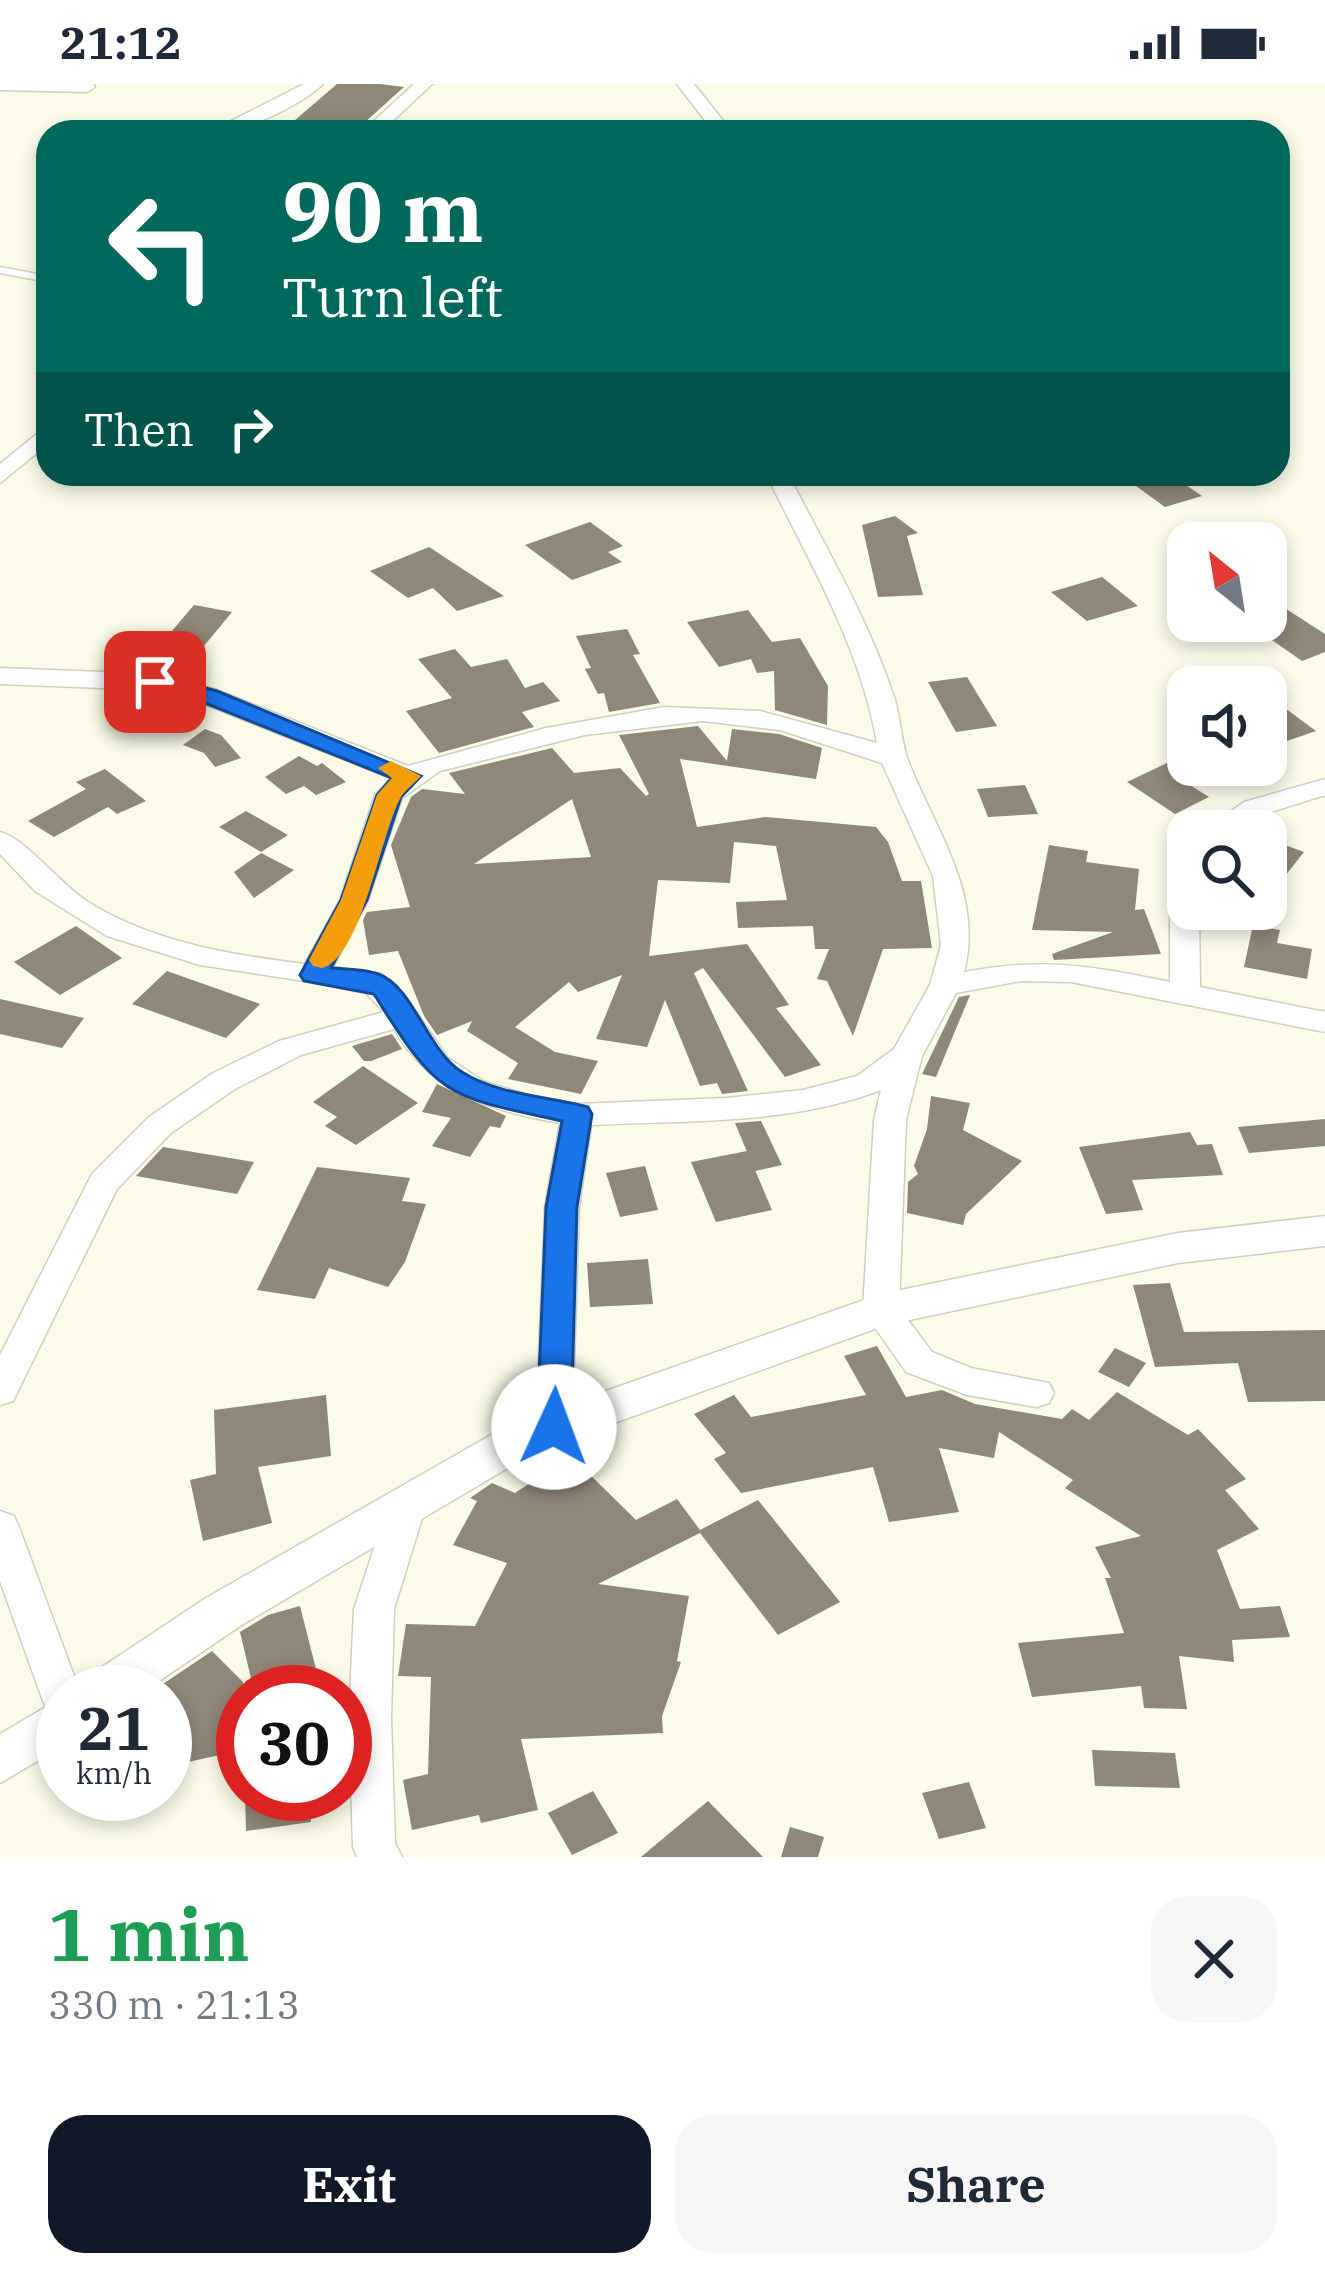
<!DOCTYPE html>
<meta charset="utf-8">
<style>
:root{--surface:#fff;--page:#f6f6f7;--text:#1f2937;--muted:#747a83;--accent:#111827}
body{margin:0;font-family:"IBM Plex Serif",serif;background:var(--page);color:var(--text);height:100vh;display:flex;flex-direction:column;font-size:45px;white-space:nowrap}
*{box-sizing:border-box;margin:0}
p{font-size:39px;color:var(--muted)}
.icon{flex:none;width:66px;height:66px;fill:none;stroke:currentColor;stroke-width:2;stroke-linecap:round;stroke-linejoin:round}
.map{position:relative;height:1773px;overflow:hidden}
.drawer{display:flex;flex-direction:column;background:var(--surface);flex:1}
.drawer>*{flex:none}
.guide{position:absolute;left:36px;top:36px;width:1254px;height:366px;border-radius:36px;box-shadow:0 6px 18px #0003;background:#00695c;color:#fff;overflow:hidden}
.needle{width:78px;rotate:330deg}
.fabs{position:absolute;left:1167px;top:438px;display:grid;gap:24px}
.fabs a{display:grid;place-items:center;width:120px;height:120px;border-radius:24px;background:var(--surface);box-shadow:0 6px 18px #0003;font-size:60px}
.speed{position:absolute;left:36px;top:1581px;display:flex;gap:24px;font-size:60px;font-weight:700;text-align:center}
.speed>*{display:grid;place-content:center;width:156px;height:156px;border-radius:50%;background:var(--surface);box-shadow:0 6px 18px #0003;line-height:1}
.speed small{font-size:30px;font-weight:400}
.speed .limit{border:18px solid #d22;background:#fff;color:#111}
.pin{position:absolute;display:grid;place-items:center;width:102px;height:102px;color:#fff;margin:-51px;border-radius:24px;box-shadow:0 6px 18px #0006}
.me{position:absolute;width:132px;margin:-66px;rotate:2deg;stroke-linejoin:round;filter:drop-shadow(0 0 9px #0008)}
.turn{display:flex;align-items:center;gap:42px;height:252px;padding:0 48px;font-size:54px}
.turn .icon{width:156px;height:156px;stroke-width:2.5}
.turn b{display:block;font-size:84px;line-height:102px}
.then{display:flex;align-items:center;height:114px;padding:0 48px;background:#0003;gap:24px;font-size:45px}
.round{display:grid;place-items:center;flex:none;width:126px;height:126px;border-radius:36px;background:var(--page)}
.headline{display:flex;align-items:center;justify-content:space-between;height:204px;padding:0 48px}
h1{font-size:72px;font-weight:700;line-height:90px;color:#1e9e55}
.action{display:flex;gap:24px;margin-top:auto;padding:24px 48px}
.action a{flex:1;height:138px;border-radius:36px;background:var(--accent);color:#fff;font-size:48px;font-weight:700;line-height:138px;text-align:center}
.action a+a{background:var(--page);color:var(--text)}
.status{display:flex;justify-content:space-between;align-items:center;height:84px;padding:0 60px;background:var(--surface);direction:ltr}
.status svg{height:33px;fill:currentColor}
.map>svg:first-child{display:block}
</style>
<div class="status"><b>21:12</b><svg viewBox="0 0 49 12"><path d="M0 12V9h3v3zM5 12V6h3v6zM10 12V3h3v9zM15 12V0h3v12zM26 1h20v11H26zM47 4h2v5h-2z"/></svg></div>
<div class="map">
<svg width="1325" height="1773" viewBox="0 0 1325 1773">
<rect width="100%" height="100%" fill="#fbfbe8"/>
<!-- building -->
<g fill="#8f8778" fill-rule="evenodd">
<path d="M337,0h43l24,3 -50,45 -67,-5z"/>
<path d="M1173,392l29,20 -37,11 -29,-21z"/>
<path d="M895,432l23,17 -11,3 16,59 -45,2 -16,-72z"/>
<path d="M590,438l33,24 -15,6 14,10 -50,18 -47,-35z"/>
<path d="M429,463l75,49 -47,15 -24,-23 -25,10 -38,-27z"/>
<path d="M1102,493l36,29 -51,15 -36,-29z"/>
<path d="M1266,512l59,38v18l-23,9 -36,-25z"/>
<path d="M194,521l38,7 -33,40 -39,-7z"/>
<path d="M748,526l24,32 28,-4 28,48 -1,39 -52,-15 -1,-39 -17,2 -6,-14 -32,8 -32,-45z"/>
<path d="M627,545l13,25 -7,1 27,48 -51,9 -5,-19 -6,1 -13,-25 6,-1 -15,-32z"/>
<path d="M455,565l16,18 36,-8 18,29 18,-6 17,19 -38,11 12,15 -95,26 -33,-42 46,-13 -34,-39z"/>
<path d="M967,593l14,23 16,26 -41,6 -28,-50z"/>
<path d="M1266,610l50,37 -50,17z"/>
<path d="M698,642l29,35 5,-32 47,5 43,14 -6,31 -136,-20 17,68 69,-10 110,10 12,15 14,39h19l11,67 -49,1 -30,87 -26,-55 -10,-2 12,-30h-14l-2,-23 -75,2 -2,-26 51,-2 -11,-54 -42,-4 -4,41 -72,-3 -9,76 98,-12 42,61 -13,3 45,57 -36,12 -82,-109 -9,5 54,118 -26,3 -5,-11 -17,3 -35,-86 -18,47 -51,-8 26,-64 -44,17 -9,-10 -54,45 40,25 43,9 -17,33 -73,-15 10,-16 -51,-32 5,-10 -35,14 -13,-19 -26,-65 -29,4 -6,-35 4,-8 43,-5 -19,-62 20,-48 11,-8 43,5 -16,-21 103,-25 22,25 46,-5 26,28 3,-2 -30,-59zM572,715l19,58 -117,7z"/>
<path d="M205,645l16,6 20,23 -26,9 -11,-14 -21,-8z"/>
<path d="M1188,669l-1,30 22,14 -34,17 -48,-32z"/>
<path d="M299,672l18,10 5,-3 24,19 -30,13 -12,-9 -18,8 -21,-17z"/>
<path d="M105,685l41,32 -29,13 -9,-7 -54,30 -26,-16 58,-32 -10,-7z"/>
<path d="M1025,701l13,29 -50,3 -11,-28z"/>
<path d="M246,727l42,24 -27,17 -42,-25z"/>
<path d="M1266,754l38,14 -38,48z"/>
<path d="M1049,761l39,6 -2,11 53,7 -4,41 9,-1 17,45 -107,6 -2,-6 61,-22 -81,-2z"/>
<path d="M261,769l33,17 -40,28 -20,-26z"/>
<path d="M1253,841l27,5 -3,13 35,6 -5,30 -63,-12z"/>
<path d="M76,842l46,32 -62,37 -46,-33z"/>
<path d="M167,887l93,33 -34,34 -94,-34z"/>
<path d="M970,911l-34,82 -14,-3 37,-77z"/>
<path d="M0,915l84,19 -22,30 -62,-14z"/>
<path d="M392,950l10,15 -31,12h-7l-12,-15z"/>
<path d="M363,982l55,37 -62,42 -31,-19 12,-9 -24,-15z"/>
<path d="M437,1000l69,32 -6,12 -10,-2 -20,31 -38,-11 19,-28 -29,-6z"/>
<path d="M931,1012l39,7 -7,27 59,31 -56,53 -3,11 -56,-12 1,-31 10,-8 -4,-8 13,-37z"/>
<path d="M1325,1035v27l-76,7 -11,-26z"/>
<path d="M761,1037l21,44 -27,6 -20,-48z"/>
<path d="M1190,1048l7,13 15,-1 11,31 -91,5 11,30 -37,4 -27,-67z"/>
<path d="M163,1063l91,15 -17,32 -101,-18z"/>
<path d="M747,1067l25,59 -56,12 -25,-60z"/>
<path d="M645,1082l13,44 -38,7 -14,-44z"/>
<path d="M317,1083l93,11 -8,23 24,3 -21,58 -17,25 -59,-19 -14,31 -58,-9z"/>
<path d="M648,1175l5,45 -63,3 -3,-44z"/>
<path d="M1170,1199l14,49 141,-2v71l-77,1 -10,-39 -83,4 -22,-82z"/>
<path d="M877,1262l29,51 36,-7 33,14 87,15 10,-10 17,11 28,-28 71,43 10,-6 48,50 -21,11 34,39 -42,21 23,59 40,-3 10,31 -58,3 2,22 -55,-6 8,53 -43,-1 -3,-22 -109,11 -14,-54 106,-10 -19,-55h6l-16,-31 46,-11 -76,-48 8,-8 -74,-48 -5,26 -55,-10 20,64 -70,10 -16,-55 -132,26 -27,-34 12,-6 -32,-39 40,-19 17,22 115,-22 -22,-39z"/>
<path d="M1115,1264l31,15 -17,24 -31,-15z"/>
<path d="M326,1311l5,61 -73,11 14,56 -69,18 -13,-61 26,-6 -2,-64z"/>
<path d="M571,1372l65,64 41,-21 23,31 58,-30 82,102 -62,33 -78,-102 -102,51 91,12 -12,65 4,1 -19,54 1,17 -142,6 17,71 -57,13 -2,-8 -67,15 -9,-50 25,-6 3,-97 -33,-1 8,-52 69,2 32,-63 -54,-18 24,-44 -7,-3 22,-15 23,10z"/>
<path d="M300,1522l16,63 -63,18 -13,-55 28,-17z"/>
<path d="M212,1567l31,31v68l-78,17v-75h-14z"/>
<path d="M1092,1666l83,3 5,35 -85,-2z"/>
<path d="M969,1698l17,46 -47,11 -17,-46z"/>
<path d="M593,1707l25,42 -46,22 -24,-42z"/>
<path d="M245,1710h64l2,28 -65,9z"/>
<path d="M708,1717l55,56h-122z"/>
<path d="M790,1743l34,10 -6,20h-37z"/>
</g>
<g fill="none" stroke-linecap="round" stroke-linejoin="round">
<!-- service casing -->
<g stroke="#d0d0be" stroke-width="3">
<path id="service" d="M0,183l48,9v6l-48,-9z"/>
</g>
<!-- minor casing -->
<g stroke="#d0d0be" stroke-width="3">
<g id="minor">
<path d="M0,0h93l2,3 -8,5 -87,-2z"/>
<path d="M304,0h19c-16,16 -76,51 -96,39z"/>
<path d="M414,0h18l-51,48h-19z"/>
<path d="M677,0h17l38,48h-18z"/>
<path d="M48,341v19l-48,39v-19z"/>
<path d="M766,390h22c38,74 81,146 107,226 6,20 6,43 14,63 27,68 75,132 55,209 81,-15 126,-6 206,10v-93l8,-16 10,-3v39h11l1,78 125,25v20l-254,-50 -50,-1 -65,12 -34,63 -16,64 -7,188 33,44 39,16 78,15 5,10 -5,10 -13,4 -69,-12 -61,-23 -37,-53 -6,-9 11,-190 7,-30c-92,35 -192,30 -290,35l-12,82 -7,220 -5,10 -13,4 -13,-4 -5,-10 9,-220 15,-84c-70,-12 -129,-30 -166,-94l-93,26 -66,34 -64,44 -54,56 -104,212 -13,4v-50l92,-181 57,-57 64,-44 66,-32 105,-29 -21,-22 -163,-25 -93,-29 -72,-45 -35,-37v-22c25,6 61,53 88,70 64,40 143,53 217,62l35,-64 35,-105 16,-17 -192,-76 -45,-12 -154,-6v-16l155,6 62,16 191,76 138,-38 118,-21 96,4 117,32c-17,-97 -68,-182 -111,-269zM703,637l77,9 102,33 51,113 8,69 -11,40 -36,64 -37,27 -54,14 -77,8 -149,6 -43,-7 -51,-16 -35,-23 -44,-63 -22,-21 -49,-7 35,-67 34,-102 38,-27 145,-36z"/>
<path d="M1325,695v16l-61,19 -29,17h-31l40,-29z"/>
<path d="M406,1410l13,4 6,11 -31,100 -3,109 4,125 7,14h-45l-4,-10 -4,-129 5,-109 33,-100 6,-11z"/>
<path d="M0,1427l14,5 5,11 61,165h-17v27l-14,-5 -6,-13 -43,-120z"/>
</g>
</g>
<!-- tertiary casing -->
<g stroke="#d0d0be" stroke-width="3">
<g id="tertiary">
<path d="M1325,1132v30l-147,17 -292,62 -316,114 -47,20 -283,167 -97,66h-63l7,-15 119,-79 285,-163 47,-20 343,-121 297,-61z"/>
<path d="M63,1613v49l-63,37v-49z"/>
</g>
</g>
<!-- service -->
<use href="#service" fill="#fff" fill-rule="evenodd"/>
<!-- minor -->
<use href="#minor" fill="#fff" fill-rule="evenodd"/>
<!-- tertiary -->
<use href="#tertiary" fill="#fff" fill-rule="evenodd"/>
</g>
<!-- route -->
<path fill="#1a73e8" stroke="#114b97" stroke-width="3" d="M155,591l62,16 204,85 -20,21 -34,103 -36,68c15,1 33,1 47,6 35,12 49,76 84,98 36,23 85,24 126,35l4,7 -15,93 -6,220 -5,9 -12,4 -12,-4 -5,-9 9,-220 16,-86c-117,-25 -124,-24 -188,-127l-70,-13 -4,-6 41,-75 36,-105 15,-17 -192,-77 -53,-14v-9z"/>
<!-- slow -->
<path fill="#f59e0b" d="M391,677l30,15c-6,7 -15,13 -20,21 -20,33 -39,161 -79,171l-9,-2 -4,-6 32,-60 36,-105 15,-17 -14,-10z"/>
</svg>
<div class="fabs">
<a><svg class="needle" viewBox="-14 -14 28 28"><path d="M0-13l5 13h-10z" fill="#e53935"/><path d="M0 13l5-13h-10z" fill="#747a83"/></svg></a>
<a><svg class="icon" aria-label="sound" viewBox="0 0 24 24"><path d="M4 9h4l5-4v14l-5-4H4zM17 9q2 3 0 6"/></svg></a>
<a><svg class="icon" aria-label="search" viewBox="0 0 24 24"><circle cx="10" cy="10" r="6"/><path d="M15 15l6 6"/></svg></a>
</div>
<div class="speed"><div>21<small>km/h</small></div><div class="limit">30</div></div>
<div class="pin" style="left:155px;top:598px;background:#d93025"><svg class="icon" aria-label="arrive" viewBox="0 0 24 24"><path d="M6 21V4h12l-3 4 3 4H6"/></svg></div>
<svg class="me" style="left:554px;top:1343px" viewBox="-20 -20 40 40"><circle r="19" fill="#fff"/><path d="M0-13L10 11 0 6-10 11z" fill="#1a73e8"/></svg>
<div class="guide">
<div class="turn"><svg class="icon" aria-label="left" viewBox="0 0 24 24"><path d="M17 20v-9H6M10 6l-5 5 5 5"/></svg><div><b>90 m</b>Turn left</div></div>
<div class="then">Then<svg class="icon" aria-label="right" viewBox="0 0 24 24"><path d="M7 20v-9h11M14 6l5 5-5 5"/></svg></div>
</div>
</div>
<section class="drawer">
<div class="headline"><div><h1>1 min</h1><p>330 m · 21:13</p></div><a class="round"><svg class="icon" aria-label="close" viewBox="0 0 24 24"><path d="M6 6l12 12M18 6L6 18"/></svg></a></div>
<div class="action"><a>Exit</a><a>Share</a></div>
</section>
